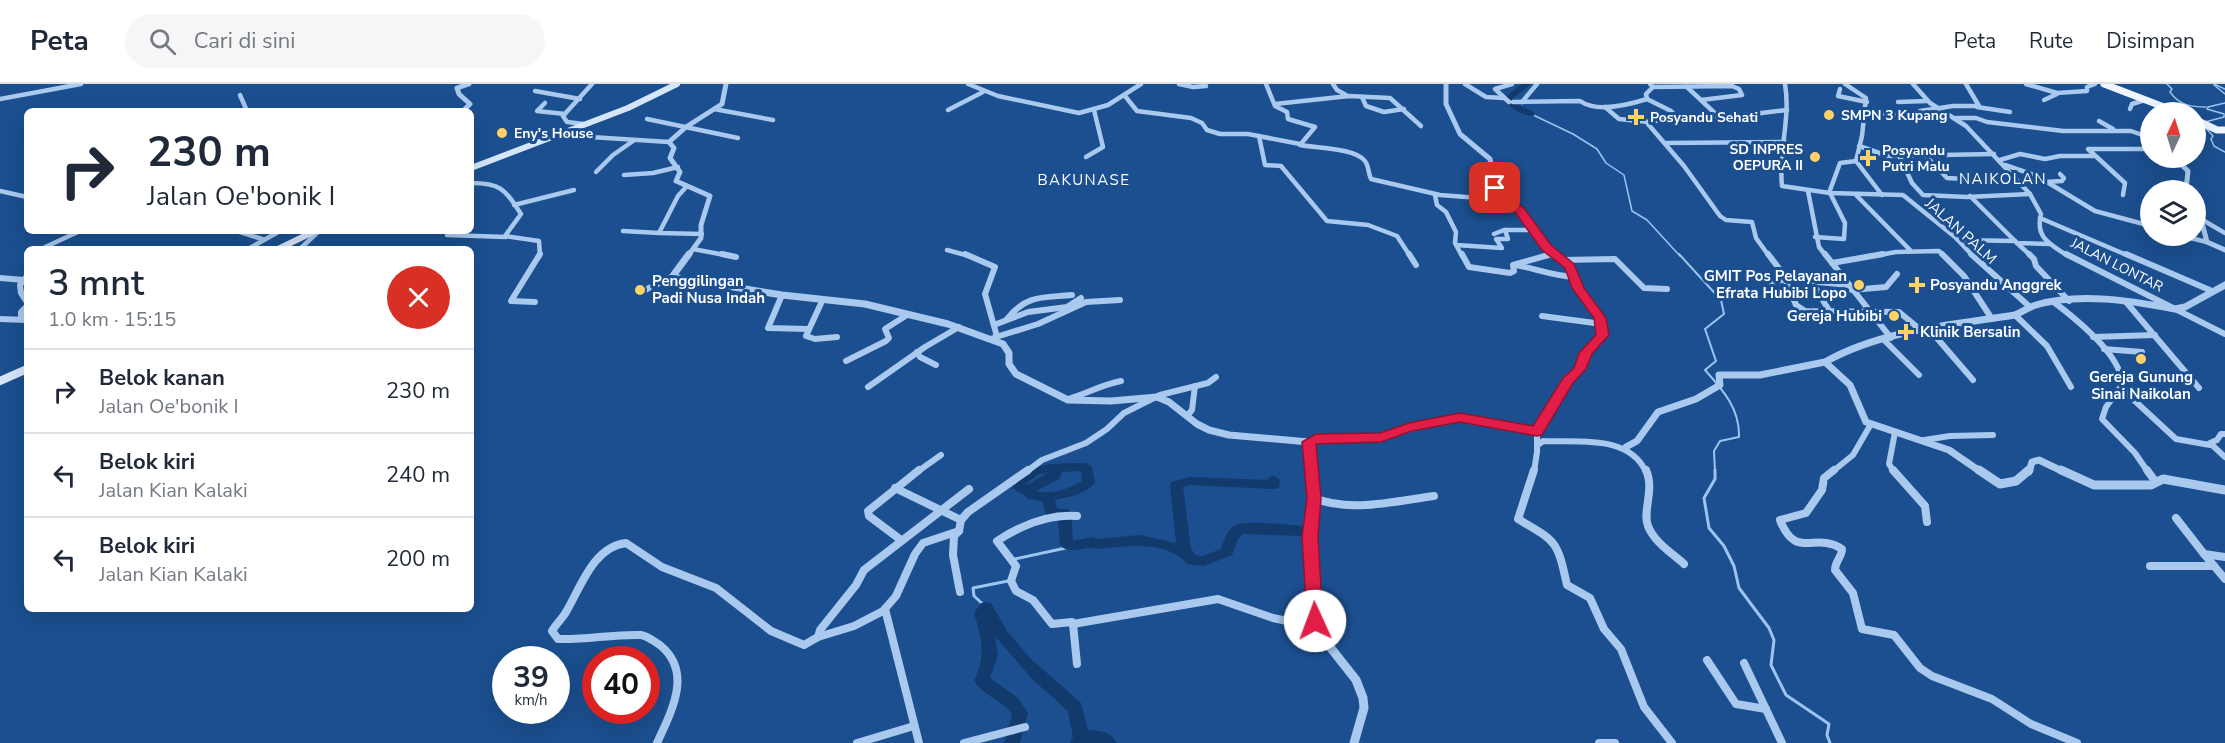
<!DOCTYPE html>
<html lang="id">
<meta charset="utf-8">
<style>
:root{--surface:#fff;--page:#f6f6f7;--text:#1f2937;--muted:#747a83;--line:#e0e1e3}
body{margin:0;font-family:"Nunito Sans",sans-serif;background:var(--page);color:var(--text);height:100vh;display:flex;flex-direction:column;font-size:22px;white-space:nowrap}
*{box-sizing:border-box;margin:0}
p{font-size:20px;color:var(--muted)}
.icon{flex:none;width:33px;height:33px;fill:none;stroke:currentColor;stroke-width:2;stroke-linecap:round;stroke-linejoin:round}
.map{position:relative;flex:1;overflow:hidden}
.details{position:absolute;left:24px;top:162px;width:450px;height:366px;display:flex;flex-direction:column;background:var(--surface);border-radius:9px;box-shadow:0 6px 24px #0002}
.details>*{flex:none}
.top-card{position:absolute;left:24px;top:24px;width:450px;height:126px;border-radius:9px;box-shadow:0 6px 24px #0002;background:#fff;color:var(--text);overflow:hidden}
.needle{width:39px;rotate:4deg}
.controls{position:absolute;left:2140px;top:18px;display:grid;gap:12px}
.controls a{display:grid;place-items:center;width:66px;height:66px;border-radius:50%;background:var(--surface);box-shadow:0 6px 24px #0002;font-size:30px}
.speed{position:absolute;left:492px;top:562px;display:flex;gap:12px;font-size:30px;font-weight:700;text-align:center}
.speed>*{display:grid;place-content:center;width:78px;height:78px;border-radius:50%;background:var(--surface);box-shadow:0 6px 24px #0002;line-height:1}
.speed small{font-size:15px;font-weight:400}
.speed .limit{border:9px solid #d22;background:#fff;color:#111}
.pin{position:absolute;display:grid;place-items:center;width:51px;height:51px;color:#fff;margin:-26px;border-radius:12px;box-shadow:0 3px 9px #0006}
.me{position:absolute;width:66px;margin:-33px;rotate:358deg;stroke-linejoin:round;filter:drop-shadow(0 0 4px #0008)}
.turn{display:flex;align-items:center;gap:21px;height:126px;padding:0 24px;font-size:27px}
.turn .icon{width:78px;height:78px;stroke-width:2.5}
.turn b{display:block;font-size:42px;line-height:51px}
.round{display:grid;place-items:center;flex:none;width:63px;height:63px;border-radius:32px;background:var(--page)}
.head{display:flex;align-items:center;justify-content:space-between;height:102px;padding:0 24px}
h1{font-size:36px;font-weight:600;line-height:45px}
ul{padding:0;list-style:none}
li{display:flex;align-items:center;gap:18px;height:84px;padding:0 24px;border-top:2px solid var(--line)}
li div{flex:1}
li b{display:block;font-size:22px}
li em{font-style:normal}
header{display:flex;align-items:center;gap:36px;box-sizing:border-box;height:84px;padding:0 30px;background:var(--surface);border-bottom:2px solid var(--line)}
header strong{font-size:28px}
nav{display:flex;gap:33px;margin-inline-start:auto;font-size:21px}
.search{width:420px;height:54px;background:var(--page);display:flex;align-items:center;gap:15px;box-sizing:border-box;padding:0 21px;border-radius:33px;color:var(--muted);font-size:22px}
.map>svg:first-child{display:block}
</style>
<header>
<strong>Peta</strong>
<div class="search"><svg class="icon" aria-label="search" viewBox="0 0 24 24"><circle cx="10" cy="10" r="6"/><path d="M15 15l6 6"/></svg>Cari di sini</div>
<nav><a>Peta</a><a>Rute</a><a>Disimpan</a></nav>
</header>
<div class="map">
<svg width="2225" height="659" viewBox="0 0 2225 659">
<rect width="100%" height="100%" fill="#1b4f8f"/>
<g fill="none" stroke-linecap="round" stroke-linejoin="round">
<!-- stream-far2 -->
<g stroke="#9cc4f0" stroke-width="1.5">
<path d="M2167,0l5,5 -2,3c9,13 21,15 36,15"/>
<path d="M2214,0l11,5"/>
<path d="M2214,1l11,9"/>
<path d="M2208,23l17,-4"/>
<path d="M1531,30l42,20 24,15 9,14 18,12 8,36 15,9 33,36"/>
<path d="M2205,38l19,-5v-3l-17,-5 1,-2"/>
<path d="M2205,43l8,9 -2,3 3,7 11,6"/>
</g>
<!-- stream-far1 -->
<path stroke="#9cc4f0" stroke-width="2" d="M1679,170l42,46 3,14 -19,15 11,32 -11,9c18,20 35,39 34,67l-19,4 -6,10 1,21"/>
<!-- stream -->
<g stroke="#9cc4f0" stroke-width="3">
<path d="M1715,386v9l-11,19 5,30 15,18 10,20 5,22 30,40 5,12 -3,25 15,30 43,29 -2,11 3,8"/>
<path d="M1015,475l60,-13"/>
<path d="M986,523l-12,-11 -1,-8 35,-7"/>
</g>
<!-- river -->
<g fill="#123a6d" fill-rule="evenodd">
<path d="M1522,0h9l-19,15 4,5 18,8v4c-12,0 -24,-8 -31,-17z"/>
<path d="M1086,379l6,4 3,15c-8,12 -26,15 -40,18l2,9h12l2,3 2,29 19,-4 6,2 42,-4 36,8 -6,-58 1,-3 19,-5 78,3 1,-3 5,-1 6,4 -1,8 -5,1 -84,-4 -7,2 8,62 5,6 7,1 18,-7c3,-8 6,-20 15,-24 12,-5 52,0 67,1l5,2 2,3 -2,3 -5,2 -60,-2 -5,5 -6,16 -28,11 -17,-2c-19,-24 -62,-18 -89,-15 -13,-4 -29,7 -38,-4l-2,-27h-11l-5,-17 -14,-2c-4,-6 -13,-7 -16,-13 17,-26 46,-22 74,-23zM1081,387l1,10c-12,8 -32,14 -46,10l23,-12 3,-7zM1049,388l-22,13 -1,-1 13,-10z"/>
<path d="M986,518l5,1 16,28 23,27 51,45 7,27c10,0 24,2 29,13h-47l3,-6 -5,-26 -36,-32 -37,-43 3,19 -8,23 28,20 10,15 -8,30h-16l8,-29c-10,-14 -30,-19 -38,-34 13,-24 7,-43 0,-67l7,-10z"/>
</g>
<!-- minor-far2 -->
<g stroke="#a9c9ee" stroke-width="4.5">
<path d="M968,0l30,12 81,17 29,-8 33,-21"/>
<path d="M1179,0l14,3 13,-1"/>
<path d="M1266,0l9,22 12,6 1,7 27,8 -15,18c16,3 55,3 65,16 4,5 3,12 6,18l69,16 65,5"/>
<path d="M1333,0l4,6 9,5"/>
<path d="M1465,0l21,13 18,1"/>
<path d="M1785,0c6,35 -7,68 -3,102l48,7 73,2 52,42 18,19"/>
<path d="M1913,0l17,19 36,23 64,68 11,20c-6,24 9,30 27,42"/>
<path d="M2026,0l31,9 30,-2v-4l8,-3"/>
<path d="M1653,3l79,-1 7,3 3,6 -41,5"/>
<path d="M1687,3l33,31"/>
<path d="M1840,5l-2,7 29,6"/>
<path d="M535,7l45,8"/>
<path d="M240,11l7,16"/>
<path d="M1125,12l12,15 54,7 11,5 5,7 13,4h28l52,10"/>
<path d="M1362,13l4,9 18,6 20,-3"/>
<path d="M0,15l81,-15"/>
<path d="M1647,15l24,12 10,10"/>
<path d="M2044,16l13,-6"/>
<path d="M1509,18l-14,-13 17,-5"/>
<path d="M1513,18l67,-1c17,12 48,4 67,-2l-1,-5 7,-7 -3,-3"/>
<path d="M1522,18l15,-18"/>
<path d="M1898,18l29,-1"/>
<path d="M545,19l-8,8 28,3"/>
<path d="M1275,20l74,-8 41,2 31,28"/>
<path d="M1605,23l14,12 30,3"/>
<path d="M1977,23l33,5"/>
<path d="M714,25l59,11"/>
<path d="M2130,25l2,-5 13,-4"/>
<path d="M948,26l35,-18"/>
<path d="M1920,27l33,-5h26l-13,-22"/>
<path d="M1865,28l31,3"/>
<path d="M1956,34h20l11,4 76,9h68l20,7"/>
<path d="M647,35l91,19"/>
<path d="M2099,37l14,8"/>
<path d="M584,40l-17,-2 -4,-6 29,-32"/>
<path d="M559,51l110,7"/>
<path d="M1259,52l6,29 16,1 46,55 41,4 29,11 13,20"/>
<path d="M1666,59l119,-1"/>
<path d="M1859,62l29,10 106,-2"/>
<path d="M1924,70l23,24 36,2"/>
<path d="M1899,71l13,28 11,12 44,2 63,-3"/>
<path d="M1086,73l17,-10 -9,-37"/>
<path d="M2000,76l20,-6 25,5 15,-3h34"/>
<path d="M1856,77l26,34"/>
<path d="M2005,81l32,11 58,35 56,15"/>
<path d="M596,88l17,-17 20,-14"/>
<path d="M624,91l29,-2 25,-6"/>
<path d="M2045,98l17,-1 2,-3 -4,-4"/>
<path d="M471,99c31,0 34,7 50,31l-16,22 34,5 1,15"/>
<path d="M687,102l-9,10 -19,37 43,1"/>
<path d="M0,107l27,6"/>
<path d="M1808,107l11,56 7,9"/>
<path d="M1829,109l11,-30 16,-2 6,-25 4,-38 -21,-14"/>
<path d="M1435,111l2,10 9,7 10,20 -1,11 7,13"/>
<path d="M1856,111l55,56"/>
<path d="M2123,111l2,-12 -37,-34h63"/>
<path d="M1970,112l47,47 33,1"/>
<path d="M514,121l60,-15"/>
<path d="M2040,134l89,38"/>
<path d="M2201,135l24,14"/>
<path d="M237,147l25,8"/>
<path d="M623,147l36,2"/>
<path d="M1494,150l10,-4h31"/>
<path d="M447,151l59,2"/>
<path d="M2182,152l25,6"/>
<path d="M1815,153l29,2 1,-16 -15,-30"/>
<path d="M1958,156l57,1"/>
<path d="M2017,159l14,13"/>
<path d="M1456,161l46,3 -6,-9h12l-3,-9"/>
<path d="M41,165l39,-18"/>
<path d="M248,165l32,-18"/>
<path d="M300,165l19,-18"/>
<path d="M693,165l37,7"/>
<path d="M947,166l22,6"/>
<path d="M1546,172l7,-2"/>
<path d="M1769,172l-13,-18 -4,-16 -26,-2 -6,-4 -36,-50 -36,-42 4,-3 84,-5 51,-6"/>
<path d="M1874,172l22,-4 43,-1 5,5"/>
</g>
<!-- minor-far1 -->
<g stroke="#a9c9ee" stroke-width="6">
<path d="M722,170l14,3"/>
<path d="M965,170l30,13 -10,27 11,39v4l-5,2"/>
<path d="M1409,170l7,11"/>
<path d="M1462,170l7,13 41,6 4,-2 -1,-6 39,-11"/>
<path d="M1768,170l19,25"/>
<path d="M1825,170l66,84"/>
<path d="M1942,170l22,22 28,43"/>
<path d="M1971,170l59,53"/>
<path d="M2029,170l5,5 2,7 33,35"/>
<path d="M2066,170l159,80"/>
<path d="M2126,170l86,37"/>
<path d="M1562,176l53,-1 29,29 23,1"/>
<path d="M1832,179l51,-9"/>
<path d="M1516,181c20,4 38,11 58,12"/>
<path d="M27,192l-7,9 1,8 6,9"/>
<path d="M0,194l24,2"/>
<path d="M1785,195l11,26 9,6 94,1 23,19"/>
<path d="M1771,198l16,-3 62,6"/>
<path d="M1812,198l18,30"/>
<path d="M645,206l27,-13"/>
<path d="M1852,206l34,-3 11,-13"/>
<path d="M782,211l-14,33 40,1"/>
<path d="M823,215l-17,37 9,3 22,-2"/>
<path d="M535,218l-24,-1 29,-47"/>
<path d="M2126,218l73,86"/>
<path d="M2055,219c21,16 68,53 67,82l-16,22 -4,12 33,34 13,19"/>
<path d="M2015,231l32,31 24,41"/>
<path d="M1542,232l60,8"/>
<path d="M21,234v-6l6,-6"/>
<path d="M0,235l27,1"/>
<path d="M1007,235c20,-25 36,-21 65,-24"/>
<path d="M994,241l34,-13 39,-5 14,-9"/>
<path d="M1930,246l43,50"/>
<path d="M996,253l42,-13 48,-22 34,-2"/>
<path d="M2093,253l62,-2"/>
<path d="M1884,256l35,35"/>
<path d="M2104,265l38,3"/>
<path d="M917,268l3,5 16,8"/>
<path d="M846,277l40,-20 3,-3 -4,-9 22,-14"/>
<path d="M868,303l57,-40 34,-20"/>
<path d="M2122,305l54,50 34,6"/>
<path d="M1068,315c20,-6 33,-14 53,-18"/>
<path d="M1187,332l5,-6 3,-24"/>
<path d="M2225,350h-4l-4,6 -7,3 15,14"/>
<path d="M1924,356l26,-4 43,-1"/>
<path d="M1539,360l4,-3c35,2 86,-7 103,31"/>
<path d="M917,388l24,-17"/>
<path d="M1026,388l16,-12 44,-17 21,-14 17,-16 36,-18 48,-12 8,-6"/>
<path d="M1534,388l3,-20v-20"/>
<path d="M1832,388l21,-17 18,-31"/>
<path d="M1894,388l-5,-8 6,-32"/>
</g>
<!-- minor -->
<g stroke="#a9c9ee" stroke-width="8">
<path d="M1534,386l-16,49c39,23 39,21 49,66l23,13 14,31 17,20 23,58 28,36"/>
<path d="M1646,386c9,20 -4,41 2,56 6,16 24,27 36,38"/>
<path d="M1834,386l-10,8 -2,12 -16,23 -26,7c16,41 35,11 62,29 0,8 -7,12 -7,21l18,23 9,36 32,6 26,33 12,8 60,23 39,25 46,19"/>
<path d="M1893,386l32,36 2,16"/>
<path d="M2147,386l8,11"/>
<path d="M895,404l66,32"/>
<path d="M1314,414c36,15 82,3 120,-2"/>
<path d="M1077,432c-28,-2 -57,10 -80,25l19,25 -5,15 5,10 17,9 19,24 20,-2 1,2 145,-25 55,19 28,6 14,-3"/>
<path d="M2176,434l28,36"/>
<path d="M959,447l-5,5 -1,19 7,37"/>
<path d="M901,456l-32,-24 -1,-5 51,-41"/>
<path d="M2225,473l-21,-3 21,25"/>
<path d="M2150,482h64"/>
<path d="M885,525l34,134"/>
<path d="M1073,540l4,40"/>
<path d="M818,553l2,-7 36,-45 8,-15 105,-81"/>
<path d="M1707,576l29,44 30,5"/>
<path d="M1744,579l38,80"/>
<path d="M657,659c14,-31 36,-70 4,-97 -6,-4 -13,-10 -20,-11 -28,-1 -55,5 -83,4l-6,-8c4,-7 10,-12 14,-19 15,-25 27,-65 60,-69l36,24 54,21 55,43 33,14 14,-8 36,-11 29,-15 13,-15 19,-42 8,-11 36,-12 2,-11 7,-8 60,-42"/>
<path d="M857,659l57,-17"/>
<path d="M964,659l61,-16"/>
<path d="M1599,659h16"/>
</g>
<!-- tertiary-far2 -->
<g stroke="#a9c9ee" stroke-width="5">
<path d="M1446,0v20l14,30 30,25 7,32 8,9 14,9 28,38 11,9"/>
<path d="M463,27l7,-7 -11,-10 -2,-6 12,-4"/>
<path d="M2174,74l14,13 -2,19"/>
<path d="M2196,128l5,7 6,23 18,8"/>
<path d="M688,172l13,-18v-13l9,-29 -34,-15 4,-9 -10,-14 4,-10 -5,-6 17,-15 36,-23 4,-20"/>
</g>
<!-- tertiary-far1 -->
<g stroke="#a9c9ee" stroke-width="7">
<path d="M689,170l-17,23 110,18 83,9 83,20 55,20 6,9v11l7,10 52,26 43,1 46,-4 12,5 28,22 12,6 20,5 80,7"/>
<path d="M1626,363l11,-6 21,-29 38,-13 24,-14 -1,-10h41l65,-13"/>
<path d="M1312,388l-3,-30 12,-4h60l43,-14 36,-6 77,14 31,-51 12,-12 6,-16 16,-18 -2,-17 -22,-30 -8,-22 -14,-12"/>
<path d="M1981,388l-32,-22 -83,-28 -16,-37 -25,-23c57,-32 126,-37 190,-47 7,-3 14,-8 21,-10 43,-13 96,-4 139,4l10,-2 40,-22"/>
<path d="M2029,388l3,-10 7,-2 25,12"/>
</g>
<!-- tertiary -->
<g stroke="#a9c9ee" stroke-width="9">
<path d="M1312,386l2,28 -4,39 5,84 8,17 33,42 7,18 1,10 -10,35"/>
<path d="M1979,386l21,14 16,-3 13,-11"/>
<path d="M2061,386l33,15h57l12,-6 62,11"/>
</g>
<!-- secondary-far1 -->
<g stroke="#d6e6fa" stroke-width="6">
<path d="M471,84l157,-60 49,-24"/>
<path d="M278,165l37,-18"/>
</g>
<!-- secondary -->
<path stroke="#d6e6fa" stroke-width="8" d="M0,297l27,-12"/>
<!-- primary -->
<g stroke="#f0f6ff" stroke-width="7">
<path d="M2104,0l73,28"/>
<path d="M2196,36l21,10h8"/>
</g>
</g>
<!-- route -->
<path fill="#e11d48" stroke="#92132f" stroke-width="1.5" d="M1495,100l3,1 10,13 15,9 28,38 23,19 10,24 22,30 3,17 -17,19 -6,15 -13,14 -31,52 -5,1 -77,-14 -48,9 -31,11 -65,2 5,54 -3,39 5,84 -2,4 -6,2 -6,-2 -2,-4 -5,-84 5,-39 -5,-56 14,-8 64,-1 29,-10 51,-10 73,13 30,-48 11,-10 5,-15 17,-18 -2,-17 -22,-30 -7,-20 -23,-18 -27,-38 -14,-9 -12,-15z"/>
<!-- markers -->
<g fill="#ffd166" stroke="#1b4f8f" stroke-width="2">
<circle cx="1829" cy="31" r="6"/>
<path d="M1633 24h6v6h6v6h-6v6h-6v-6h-6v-6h6z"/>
<circle cx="502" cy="49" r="6"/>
<circle cx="1815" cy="73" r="6"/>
<path d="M1865 65h6v6h6v6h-6v6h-6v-6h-6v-6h6z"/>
<circle cx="1859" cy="201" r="6"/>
<path d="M1914 192h6v6h6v6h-6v6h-6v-6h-6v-6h6z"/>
<circle cx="640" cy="206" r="6"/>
<circle cx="1894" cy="232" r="6"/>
<path d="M1903 239h6v6h6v6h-6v6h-6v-6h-6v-6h6z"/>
<circle cx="2141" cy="275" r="6"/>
</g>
<g text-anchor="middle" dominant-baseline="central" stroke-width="6" stroke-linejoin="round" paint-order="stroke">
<!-- far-poi labels -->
<g font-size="14" font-weight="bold" fill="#fff" stroke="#1b4f8f" text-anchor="start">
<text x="1841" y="31">SMPN 3 Kupang</text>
<text x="1650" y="33">Posyandu Sehati</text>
<text x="514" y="49">Eny's House</text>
<text x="1803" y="65" text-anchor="end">SD INPRES<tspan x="1803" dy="16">OEPURA II</tspan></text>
<text x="1882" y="66">Posyandu<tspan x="1882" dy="16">Putri Malu</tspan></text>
</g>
<!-- far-street labels -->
<g font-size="14" fill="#fff" stroke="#1b4f8f">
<text transform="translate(2117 181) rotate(27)">JALAN LONTAR</text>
</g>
<!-- far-quarter labels -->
<g font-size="15" letter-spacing="1.5" fill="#fff" stroke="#1b4f8f">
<text x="2003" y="95">NAIKOLAN</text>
<text x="1084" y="96">BAKUNASE</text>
</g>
<!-- street labels -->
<g font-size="15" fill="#fff" stroke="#1b4f8f">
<text transform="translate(1961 147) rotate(42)">JALAN PALM</text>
</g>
<!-- poi labels -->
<g font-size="15" font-weight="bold" fill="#fff" stroke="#1b4f8f" text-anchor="start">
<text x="1847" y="192" text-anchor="end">GMIT Pos Pelayanan<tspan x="1847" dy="17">Efrata Hubibi Lopo</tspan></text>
<text x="652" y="197">Penggilingan<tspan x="652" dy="17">Padi Nusa Indah</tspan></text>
<text x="1930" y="201">Posyandu Anggrek</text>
<text x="1882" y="232" text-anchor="end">Gereja Hubibi</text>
<text x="1920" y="248">Klinik Bersalin</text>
<text x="2141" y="293" text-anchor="middle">Gereja Gunung<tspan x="2141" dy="17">Sinai Naikolan</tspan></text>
</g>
</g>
</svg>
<div class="controls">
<a><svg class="needle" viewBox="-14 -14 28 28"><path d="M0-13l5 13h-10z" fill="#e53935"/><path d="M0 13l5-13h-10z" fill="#747a83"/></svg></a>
<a><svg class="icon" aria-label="layers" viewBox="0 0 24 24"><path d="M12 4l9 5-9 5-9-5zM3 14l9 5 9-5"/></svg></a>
</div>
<div class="speed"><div>39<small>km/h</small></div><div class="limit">40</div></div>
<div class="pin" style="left:1495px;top:104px;background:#d93025"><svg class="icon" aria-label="arrive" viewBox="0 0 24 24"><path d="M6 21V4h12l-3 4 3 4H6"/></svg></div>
<svg class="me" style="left:1315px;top:537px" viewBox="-20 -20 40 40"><circle r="19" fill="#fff"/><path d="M0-13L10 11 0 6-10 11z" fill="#e11d48"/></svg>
<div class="top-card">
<div class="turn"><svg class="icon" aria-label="right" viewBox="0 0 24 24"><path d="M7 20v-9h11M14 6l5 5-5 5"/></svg><div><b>230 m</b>Jalan Oe'bonik I</div></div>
</div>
<section class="details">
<div class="head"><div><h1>3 mnt</h1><p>1.0 km · 15:15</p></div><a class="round" style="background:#d93025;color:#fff"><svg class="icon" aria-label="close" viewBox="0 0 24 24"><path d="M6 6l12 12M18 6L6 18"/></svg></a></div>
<ul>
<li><svg class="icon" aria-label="right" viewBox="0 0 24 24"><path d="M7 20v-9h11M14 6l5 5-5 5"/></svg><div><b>Belok kanan</b><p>Jalan Oe'bonik I</p></div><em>230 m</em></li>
<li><svg class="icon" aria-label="left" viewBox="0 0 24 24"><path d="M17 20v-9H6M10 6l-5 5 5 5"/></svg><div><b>Belok kiri</b><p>Jalan Kian Kalaki</p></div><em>240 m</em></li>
<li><svg class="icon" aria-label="left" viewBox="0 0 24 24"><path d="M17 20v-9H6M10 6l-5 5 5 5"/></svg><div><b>Belok kiri</b><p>Jalan Kian Kalaki</p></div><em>200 m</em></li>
</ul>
</section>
</div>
